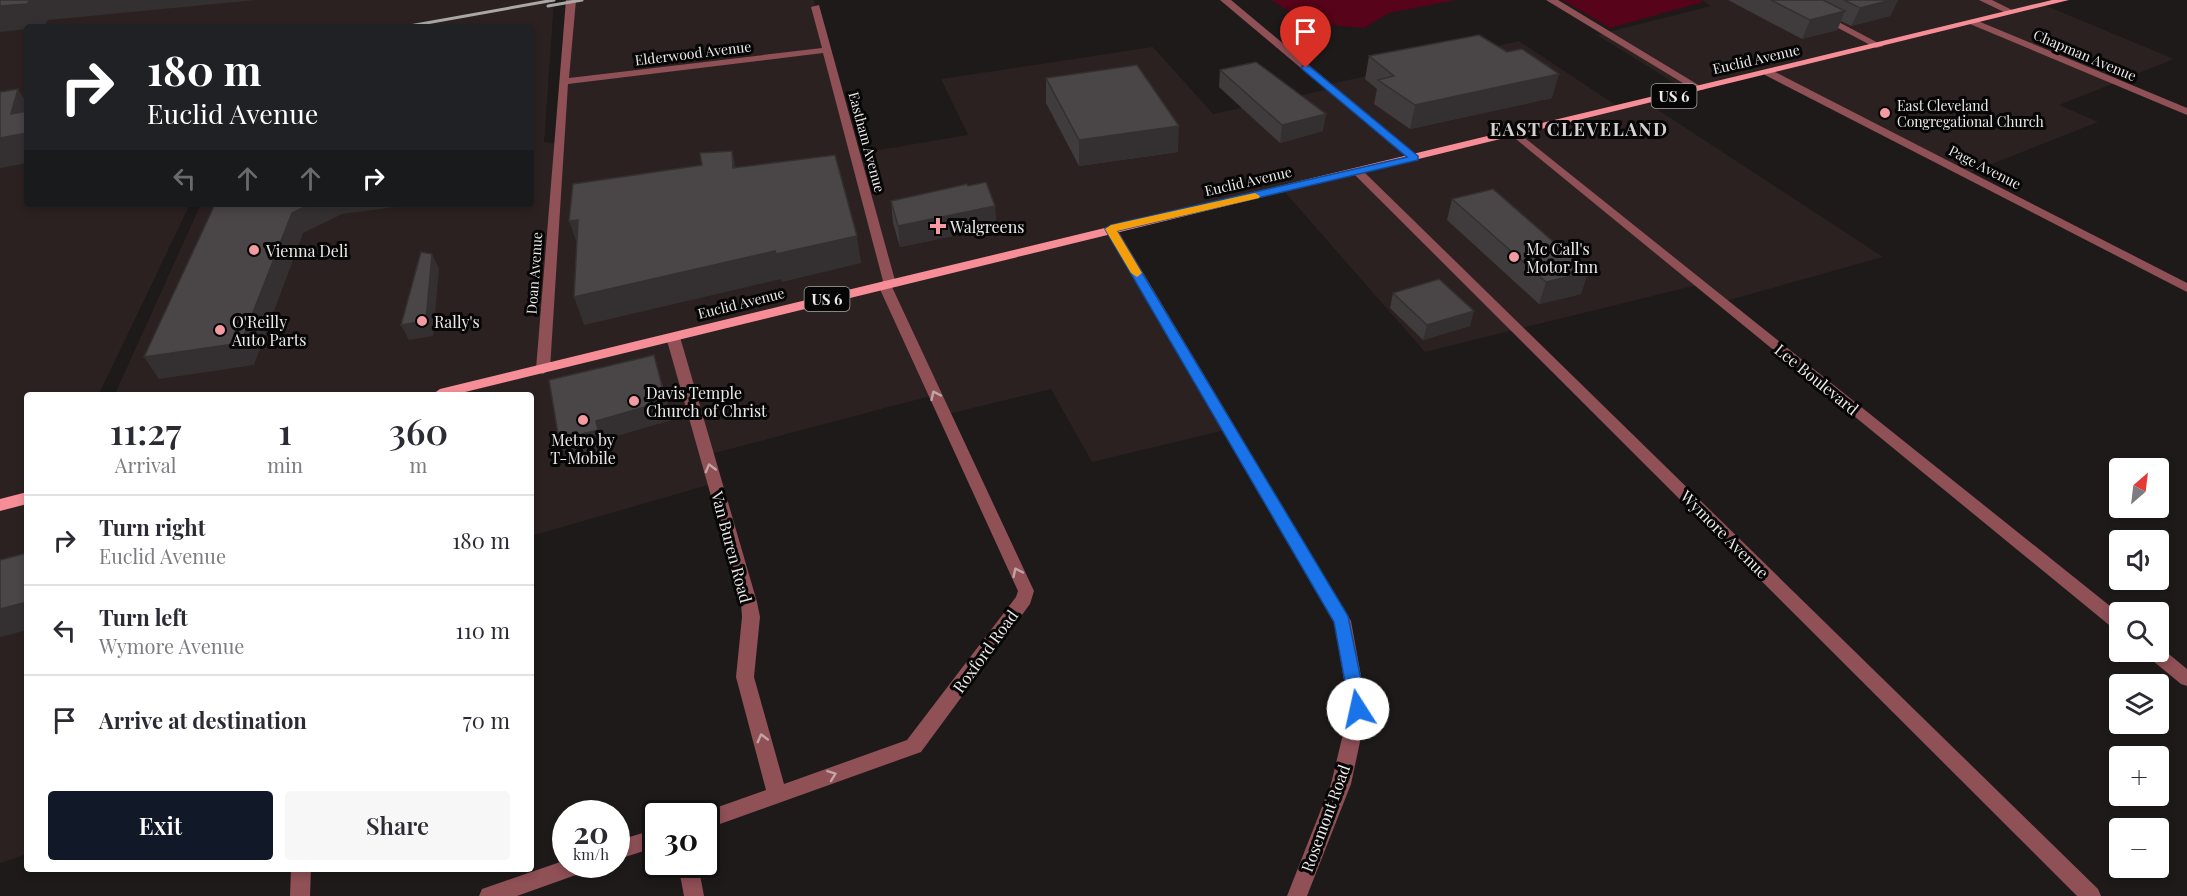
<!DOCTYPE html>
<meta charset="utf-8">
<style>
:root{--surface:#fff;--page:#f7f7f7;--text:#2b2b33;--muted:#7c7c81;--line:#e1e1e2;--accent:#111827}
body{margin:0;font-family:"Playfair Display",serif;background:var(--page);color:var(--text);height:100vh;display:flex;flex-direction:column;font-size:22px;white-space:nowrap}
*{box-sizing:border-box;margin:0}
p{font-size:20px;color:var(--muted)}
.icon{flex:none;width:33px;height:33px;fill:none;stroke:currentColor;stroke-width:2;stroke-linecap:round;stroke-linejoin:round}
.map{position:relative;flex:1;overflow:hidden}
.panel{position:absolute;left:24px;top:392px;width:510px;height:480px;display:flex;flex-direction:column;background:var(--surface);border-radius:6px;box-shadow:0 3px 9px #0003}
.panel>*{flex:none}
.hud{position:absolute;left:24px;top:24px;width:510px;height:183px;border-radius:6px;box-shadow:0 3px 9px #0003;background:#202124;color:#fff;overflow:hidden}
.needle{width:39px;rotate:28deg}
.controls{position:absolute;left:2109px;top:458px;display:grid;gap:12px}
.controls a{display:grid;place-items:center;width:60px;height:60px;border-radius:6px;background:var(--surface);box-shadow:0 3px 9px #0003;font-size:30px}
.speed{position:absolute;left:552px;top:800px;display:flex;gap:12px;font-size:30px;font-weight:700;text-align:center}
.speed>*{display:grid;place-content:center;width:78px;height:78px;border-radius:50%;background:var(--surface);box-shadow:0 3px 9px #0003;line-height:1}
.speed small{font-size:15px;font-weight:400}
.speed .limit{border:3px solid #111;border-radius:9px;background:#fff;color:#111}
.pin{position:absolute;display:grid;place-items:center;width:51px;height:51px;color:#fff;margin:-62px -26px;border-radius:50% 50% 50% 0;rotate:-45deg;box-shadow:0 0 6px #0007}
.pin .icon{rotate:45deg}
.me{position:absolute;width:66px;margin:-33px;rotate:350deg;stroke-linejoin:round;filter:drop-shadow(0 0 4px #0008)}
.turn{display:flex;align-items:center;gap:21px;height:126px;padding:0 24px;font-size:27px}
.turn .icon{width:78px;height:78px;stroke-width:2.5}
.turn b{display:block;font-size:42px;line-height:51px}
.lanes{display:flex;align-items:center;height:57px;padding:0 24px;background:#0003;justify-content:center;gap:30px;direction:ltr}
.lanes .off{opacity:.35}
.eta{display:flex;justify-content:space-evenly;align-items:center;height:102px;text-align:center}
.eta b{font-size:36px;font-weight:600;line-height:42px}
.cta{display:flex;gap:12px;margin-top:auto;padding:12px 24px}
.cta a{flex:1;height:69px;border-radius:6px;background:var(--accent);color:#fff;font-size:24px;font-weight:600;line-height:69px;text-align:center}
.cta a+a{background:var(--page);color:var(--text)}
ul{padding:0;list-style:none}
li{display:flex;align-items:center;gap:18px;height:90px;padding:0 24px;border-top:2px solid var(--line)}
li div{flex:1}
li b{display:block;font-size:22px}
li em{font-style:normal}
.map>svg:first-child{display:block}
</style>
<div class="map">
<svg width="2187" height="896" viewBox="0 0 2187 896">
<rect width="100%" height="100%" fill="#1e1a1a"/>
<!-- built -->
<g fill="#2c2121">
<path d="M0,0h554l-10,142 14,2 12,-142 12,-2h232l41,154 113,-19 -27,-56 212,-32 60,67 117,-25 -3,-4 192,-44 101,67 26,-6 237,155 -161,45 -21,-18 -276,68 -142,-162 -172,39 118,200 -137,33 -41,-73 -107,26 -10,-20 -227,60 8,28 -184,53v-142h-416l86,-190h330v-177h-504v129l-27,5z"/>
<path d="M1702,0h362l-20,5 130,54 -115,46 39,17 -132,52 -197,-101 -80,19 -92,-57 114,-29z"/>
<path d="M27,159v45h163l-91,190h-72v460l-27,9v-698z"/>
</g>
<!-- green -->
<g fill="#570319">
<path d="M1271,0h185l-67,13 -25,15 -25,-2 -42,-10z"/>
<path d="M1563,0h137l3,2 -93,26z"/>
</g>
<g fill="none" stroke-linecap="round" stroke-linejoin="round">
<!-- minor -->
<g fill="#8f5056" fill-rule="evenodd">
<path d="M566,0h10l-7,78 253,-30 -11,-41 8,-2 77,279 -4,3 142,304 -4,13 -109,148 -215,77v-16h-5l65,-23 -30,-113 6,-60 -1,-15 -75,-265 2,-3h10l2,3 77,265 3,15 -6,60 30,107 123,-44 109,-143 2,-6 -140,-306 5,-4 -60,-228 -255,31 -18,285 -7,5 -5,-2 -2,-3z"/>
<path d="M1220,0h11l187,156v4h-8z"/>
<path d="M1546,0h12l147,89 -9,2z"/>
<path d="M1785,0h12l87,46 -8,2z"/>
<path d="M1979,0h13l24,12 -8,2z"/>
<path d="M1973,19l214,89v7l-217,-91 -2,-2z"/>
<path d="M1765,71h8l414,212v9l-422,-217z"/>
<path d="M1515,130l605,484v17l-6,-2 -603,-494 -1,-2z"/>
<path d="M1358,169l4,1 736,719 3,7h-24l-723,-722 -2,-2z"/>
<path d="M1111,225l6,4 234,392 16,88 -16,75 -44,112h-20l44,-112 18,-75 -15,-87 -229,-393z"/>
<path d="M2159,646l28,23v17l-6,-2 -34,-28 -3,-5h14z"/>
<path d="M656,829v18l-40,13v-19z"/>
<path d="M566,860v4h24l-3,7 -70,25h-38l3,-7z"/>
<path d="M678,864h20l6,32h-20z"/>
<path d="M291,868h20l-1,28h-20z"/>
</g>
<!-- major -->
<g fill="#f78e97" fill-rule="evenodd">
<path d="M2052,0h17l-1612,394h-24l7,-5c537,-131 1075,-259 1612,-389z"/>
<path d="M27,492v12l-27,7v-12z"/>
</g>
<!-- rail -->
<g stroke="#aaa7a7" stroke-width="3">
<path d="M548,6l34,-6"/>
<path d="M404,27l150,-27"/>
<path d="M0,106l27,-5"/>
</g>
</g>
<!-- wall -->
<g fill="#403b3c">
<path d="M1728,0h170l-8,16 -39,10 -10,-5 -4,9 -35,9z"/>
<path d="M1369,56l183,42 -142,31 -36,-25 3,-15 -12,-10z"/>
<path d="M1220,70l103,61 -43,12 -61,-56z"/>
<path d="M1046,78l132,74 -99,14 -33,-63z"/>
<path d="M968,186l27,20 1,21 -96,20 -7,-24 -2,-22z"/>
<path d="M1452,199l136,73 -7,22 -42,10 -92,-84z"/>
<path d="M1393,293l77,33 -47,14 -33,-32z"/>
</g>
<!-- shaded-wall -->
<g fill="#343031">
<path d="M30,0h226l-208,20 -5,7h-16v2l-27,3v-26z"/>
<path d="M1891,0h7l-8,16 -39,10 9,-18z"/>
<path d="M1845,11l-8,19 -35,9 8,-19z"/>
<path d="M1559,74l-7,24 -142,31 5,-24z"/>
<path d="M18,89l9,14v60l-27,5v-30l11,-24z"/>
<path d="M1326,114l-3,17 -43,12 2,-18z"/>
<path d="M1179,126l-1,26 -99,14v-26z"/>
<path d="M732,151l6,27 -5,-10z"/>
<path d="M311,204h107l-76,10 -39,19 -49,132 -95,14 -15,-22 148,-144z"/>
<path d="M995,206l1,21 -96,20 -2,-21z"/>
<path d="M578,220l1,29 -10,-28z"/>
<path d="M857,236l4,27 -79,19 -1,-3 -197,46 -10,-28 201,-46z"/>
<path d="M432,254l7,15 -6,67 -24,4 -8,-15z"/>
<path d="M1588,272l-7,22 -42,10 7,-22z"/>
<path d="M1474,311l-4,15 -47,14 4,-15z"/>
<path d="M654,355l18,65 -69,20 2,9 -38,10 -8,-19 37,-19z"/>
<path d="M27,602v28l-27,7v-28z"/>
</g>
<!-- building -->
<g fill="#4a4546" stroke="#343031" stroke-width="1.5">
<path d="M0,0h30l-3,4 -27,2z"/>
<path d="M1771,0h52l22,11 -35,9z"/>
<path d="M1844,0h47l-31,8z"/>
<path d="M1479,35l28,17 15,-3 37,25 -144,31 -37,-25 16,-4 -25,-20z"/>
<path d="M1256,62l70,52 -44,11 -62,-55z"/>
<path d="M1137,65l42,61 -100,14 -33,-62z"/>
<path d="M18,89l-7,25 16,-3v22l-27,5v-46z"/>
<path d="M732,151l1,17 102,-13 22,81 -81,18 -1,-3 -201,46 4,-77 -9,1 4,-37 129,-19 -2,-12z"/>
<path d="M986,182l9,24 -97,20 -7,-25 76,-17 1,2z"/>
<path d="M1493,189l95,83 -42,10 -94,-83z"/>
<path d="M215,204h96l-19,9 -51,130 -97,14z"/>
<path d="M421,252l11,2 -6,67 -25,4z"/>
<path d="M1439,279l35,32 -47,14 -34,-32z"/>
<path d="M654,355l12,46 -70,20 2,9 -39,10 -10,-60z"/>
<path d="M27,553v49l-27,7v-49z"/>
</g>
<!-- one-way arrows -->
<defs><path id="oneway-chevron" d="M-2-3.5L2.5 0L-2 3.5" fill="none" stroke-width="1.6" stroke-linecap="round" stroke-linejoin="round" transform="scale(1.5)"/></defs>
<g stroke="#c2a4a7">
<use href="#oneway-chevron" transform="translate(935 395) rotate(-115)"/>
<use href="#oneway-chevron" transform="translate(710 468) rotate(-105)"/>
<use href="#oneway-chevron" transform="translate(1017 572) rotate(-115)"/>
<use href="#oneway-chevron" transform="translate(762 738) rotate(-105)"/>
<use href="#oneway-chevron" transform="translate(832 775) rotate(-20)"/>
</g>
<!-- route -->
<path fill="#1a73e8" stroke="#114b97" stroke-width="1.5" d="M1302,66h7l109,90v4l-301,71 231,385 19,93 -3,5 -6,2 -5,-2 -3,-5 -16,-87 -229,-393 6,-4 296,-68 -105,-88z"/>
<!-- slow -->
<path fill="#f59e0b" d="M1255,193l5,3 -1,2 -142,33 25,42 -5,4 -6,-4 -26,-44 6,-4z"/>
<!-- markers -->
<g fill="#f49aa1" stroke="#070606" stroke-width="2">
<circle cx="1885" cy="113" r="6"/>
<path d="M935 217h6v6h6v6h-6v6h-6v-6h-6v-6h6z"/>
<circle cx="254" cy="250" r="6"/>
<circle cx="1514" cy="257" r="6"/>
<circle cx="422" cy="321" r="6"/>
<circle cx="220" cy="330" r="6"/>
<circle cx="634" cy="401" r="6"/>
<circle cx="583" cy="420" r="6"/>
</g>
<g text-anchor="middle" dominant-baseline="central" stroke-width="6" stroke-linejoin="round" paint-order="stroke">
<!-- far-street labels -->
<g font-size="14" fill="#ece9e9" stroke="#070606">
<text transform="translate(693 53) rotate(-7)">Elderwood Avenue</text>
<text transform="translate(2085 55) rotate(23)">Chapman Avenue</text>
<text transform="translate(1756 59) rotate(-13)">Euclid Avenue</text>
<text transform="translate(867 142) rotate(75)">Eastham Avenue</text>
<text transform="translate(1985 167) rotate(27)">Page Avenue</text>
<text transform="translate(1248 181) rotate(-13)">Euclid Avenue</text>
<text transform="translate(534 273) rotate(-86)">Doan Avenue</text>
<text transform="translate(741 303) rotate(-14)">Euclid Avenue</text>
</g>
<!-- far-poi labels -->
<g font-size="14" fill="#ece9e9" stroke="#070606" text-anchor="start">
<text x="1897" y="105">East Cleveland<tspan x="1897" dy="16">Congregational Church</tspan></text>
</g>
<!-- shield labels -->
<g fill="#070606" stroke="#a7a5a5" stroke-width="1.5">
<rect x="1651.5" y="84" width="45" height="24" rx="4.5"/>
<rect x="804.5" y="287" width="45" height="24" rx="4.5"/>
</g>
<g font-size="15" font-weight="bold" fill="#ece9e9">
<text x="1674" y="96">US 6</text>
<text x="827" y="299">US 6</text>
</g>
<!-- poi labels -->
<g font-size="16" fill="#ece9e9" stroke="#070606" text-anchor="start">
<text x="950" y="226">Walgreens</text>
<text x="1526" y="248">Mc Call's<tspan x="1526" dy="18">Motor Inn</tspan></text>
<text x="266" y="250">Vienna Deli</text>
<text x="232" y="321">O'Reilly<tspan x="232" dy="18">Auto Parts</tspan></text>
<text x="434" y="321">Rally's</text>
<text x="646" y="392">Davis Temple<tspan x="646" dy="18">Church of Christ</tspan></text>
<text x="583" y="439" text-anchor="middle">Metro by<tspan x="583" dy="18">T-Mobile</tspan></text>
</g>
<!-- street labels -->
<g font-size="16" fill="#ece9e9" stroke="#070606">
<text transform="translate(1817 379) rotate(39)">Lee Boulevard</text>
<text transform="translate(1725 534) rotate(45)">Wymore Avenue</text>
<text transform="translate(732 547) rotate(75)">Van Buren Road</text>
<text transform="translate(985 651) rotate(-54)">Roxford Road</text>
<text transform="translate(1325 818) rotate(-70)">Rosemont Road</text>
</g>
<!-- far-district labels -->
<g font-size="18" font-weight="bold" letter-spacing="1.5" fill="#d6d0d0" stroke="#070606">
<text x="1579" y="129">EAST CLEVELAND</text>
</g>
</g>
</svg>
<div class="controls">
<a><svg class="needle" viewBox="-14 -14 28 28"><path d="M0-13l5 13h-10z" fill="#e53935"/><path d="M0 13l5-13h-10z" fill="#7c7c81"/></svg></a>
<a><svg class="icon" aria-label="sound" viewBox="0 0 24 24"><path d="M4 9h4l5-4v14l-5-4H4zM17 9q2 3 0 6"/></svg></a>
<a><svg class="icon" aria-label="search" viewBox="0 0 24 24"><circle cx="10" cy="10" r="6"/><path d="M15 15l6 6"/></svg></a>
<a><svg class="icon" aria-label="layers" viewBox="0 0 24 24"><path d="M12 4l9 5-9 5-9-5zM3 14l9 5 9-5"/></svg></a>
<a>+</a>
<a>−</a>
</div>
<div class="speed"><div>20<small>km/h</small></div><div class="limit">30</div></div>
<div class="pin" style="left:1306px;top:68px;background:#d93025"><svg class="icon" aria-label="arrive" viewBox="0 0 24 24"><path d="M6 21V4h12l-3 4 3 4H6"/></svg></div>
<svg class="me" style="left:1358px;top:709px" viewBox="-20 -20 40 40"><circle r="19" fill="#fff"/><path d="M0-13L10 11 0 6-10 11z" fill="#1a73e8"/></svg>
<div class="hud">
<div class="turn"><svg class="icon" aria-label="right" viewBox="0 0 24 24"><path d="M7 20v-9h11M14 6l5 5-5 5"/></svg><div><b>180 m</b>Euclid Avenue</div></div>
<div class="lanes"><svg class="icon off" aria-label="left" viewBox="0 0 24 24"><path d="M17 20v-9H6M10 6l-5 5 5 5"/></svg><svg class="icon off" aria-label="ahead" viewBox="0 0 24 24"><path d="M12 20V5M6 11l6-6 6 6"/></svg><svg class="icon off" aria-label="ahead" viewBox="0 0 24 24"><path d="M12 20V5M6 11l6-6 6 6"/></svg><svg class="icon" aria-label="right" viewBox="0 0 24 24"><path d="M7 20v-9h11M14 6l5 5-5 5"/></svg></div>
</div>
<section class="panel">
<div class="eta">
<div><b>11:27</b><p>Arrival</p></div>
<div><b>1</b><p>min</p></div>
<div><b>360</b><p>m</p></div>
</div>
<ul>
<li><svg class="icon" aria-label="right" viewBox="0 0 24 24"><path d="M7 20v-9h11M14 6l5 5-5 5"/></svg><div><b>Turn right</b><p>Euclid Avenue</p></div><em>180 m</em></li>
<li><svg class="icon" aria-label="left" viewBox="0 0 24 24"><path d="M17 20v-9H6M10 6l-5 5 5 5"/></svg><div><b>Turn left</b><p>Wymore Avenue</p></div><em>110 m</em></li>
<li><svg class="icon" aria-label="arrive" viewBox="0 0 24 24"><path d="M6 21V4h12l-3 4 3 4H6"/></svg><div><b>Arrive at destination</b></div><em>70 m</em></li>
</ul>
<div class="cta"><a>Exit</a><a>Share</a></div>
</section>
</div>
